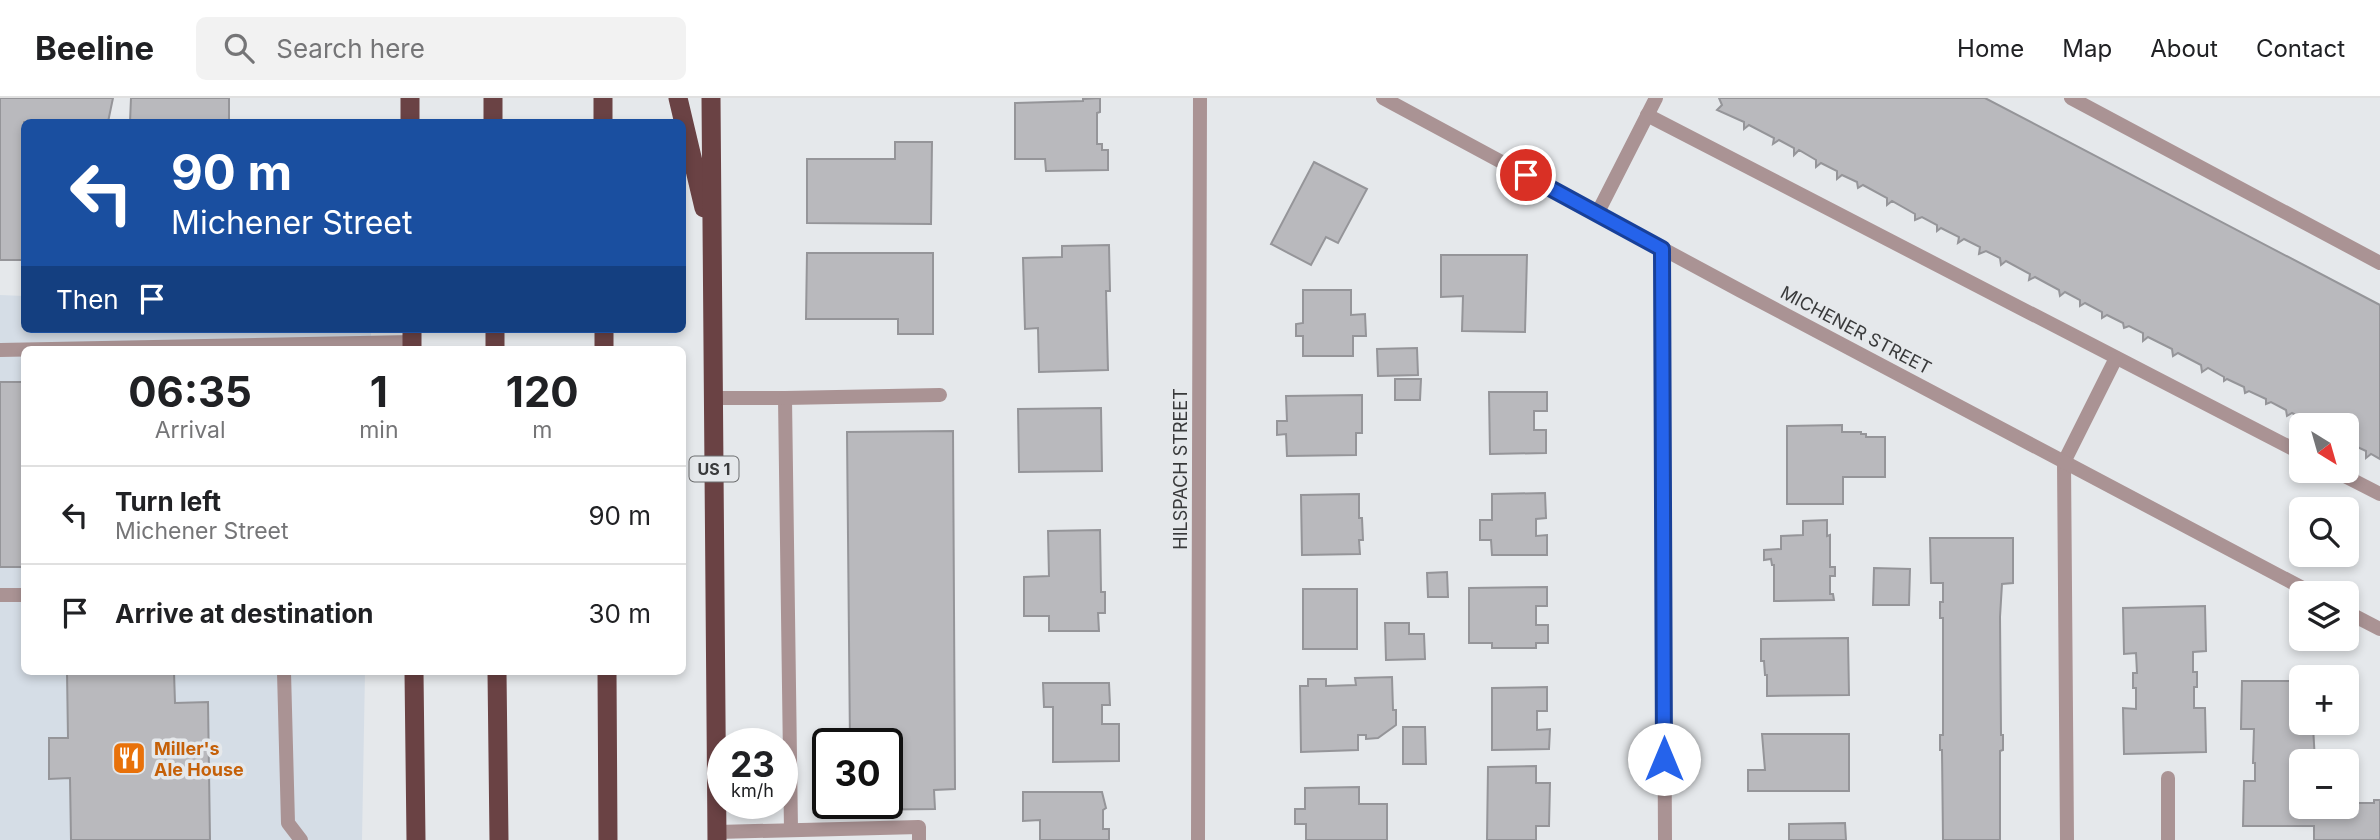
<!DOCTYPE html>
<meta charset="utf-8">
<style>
:root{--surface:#fff;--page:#f2f2f2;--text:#202124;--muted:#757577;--line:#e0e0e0}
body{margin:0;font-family:Inter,sans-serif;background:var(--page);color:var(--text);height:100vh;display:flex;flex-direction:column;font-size:26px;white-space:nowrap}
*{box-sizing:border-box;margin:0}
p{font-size:23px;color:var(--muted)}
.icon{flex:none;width:38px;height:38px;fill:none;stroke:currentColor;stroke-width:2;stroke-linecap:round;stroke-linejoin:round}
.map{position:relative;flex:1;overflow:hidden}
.drawer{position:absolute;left:21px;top:248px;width:665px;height:329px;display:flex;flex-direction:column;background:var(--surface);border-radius:10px;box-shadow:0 4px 10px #0003}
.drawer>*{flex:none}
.guide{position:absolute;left:21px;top:21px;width:665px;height:214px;border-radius:10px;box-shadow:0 4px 10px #0003;background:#1a4fa0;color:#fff;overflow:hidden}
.needle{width:46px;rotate:143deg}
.fabs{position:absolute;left:2289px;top:315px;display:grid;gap:14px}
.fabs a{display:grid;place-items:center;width:70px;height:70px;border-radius:10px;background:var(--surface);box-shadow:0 4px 10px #0003;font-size:35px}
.speed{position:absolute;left:707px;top:630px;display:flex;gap:14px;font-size:35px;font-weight:700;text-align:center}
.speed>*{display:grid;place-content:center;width:91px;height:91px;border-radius:50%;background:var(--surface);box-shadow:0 4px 10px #0003;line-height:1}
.speed small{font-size:18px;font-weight:400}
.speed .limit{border:4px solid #111;border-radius:10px;background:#fff;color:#111}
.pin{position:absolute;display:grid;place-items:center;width:60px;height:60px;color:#fff;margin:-30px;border:4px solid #fff;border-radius:50%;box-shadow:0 2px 7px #0007}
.me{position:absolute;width:77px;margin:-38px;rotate:0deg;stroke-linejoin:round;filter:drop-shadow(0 0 5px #0008)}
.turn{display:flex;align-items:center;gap:24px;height:147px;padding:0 35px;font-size:32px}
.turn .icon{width:91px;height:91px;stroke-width:2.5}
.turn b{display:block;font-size:49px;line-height:60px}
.then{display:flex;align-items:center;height:66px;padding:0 35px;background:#0003;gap:14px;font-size:26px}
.eta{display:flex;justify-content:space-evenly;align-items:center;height:119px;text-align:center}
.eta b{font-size:42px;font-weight:700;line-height:49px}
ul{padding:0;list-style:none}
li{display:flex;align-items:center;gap:21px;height:98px;padding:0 35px;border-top:2px solid var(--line)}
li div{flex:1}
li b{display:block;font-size:26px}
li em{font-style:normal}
header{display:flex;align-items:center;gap:42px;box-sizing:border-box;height:98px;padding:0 35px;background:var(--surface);border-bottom:2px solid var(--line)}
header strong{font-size:33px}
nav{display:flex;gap:38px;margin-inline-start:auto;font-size:24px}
.search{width:490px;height:63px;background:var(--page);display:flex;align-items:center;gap:18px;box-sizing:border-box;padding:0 24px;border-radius:10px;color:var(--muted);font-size:26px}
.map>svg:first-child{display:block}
</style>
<header>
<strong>Beeline</strong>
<div class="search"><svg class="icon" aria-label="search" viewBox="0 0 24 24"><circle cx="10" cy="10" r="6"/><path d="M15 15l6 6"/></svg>Search here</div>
<nav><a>Home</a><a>Map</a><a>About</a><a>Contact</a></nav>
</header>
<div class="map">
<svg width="2380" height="742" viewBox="0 0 2380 742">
<rect width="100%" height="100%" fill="#e5e8eb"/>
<!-- built -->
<path fill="#d5dde6" d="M0,197l24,1v33h347v21h-347v322h341l-3,168h-362z"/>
<!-- building -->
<g fill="#b9b9bd" stroke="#959599" stroke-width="2">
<path d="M0,0h113l-5,24h-84v138h-24z"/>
<path d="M131,0h98v24h-99z"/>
<path d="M1100,0v14l-3,1v31h5v6h6v20l-62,1 -1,-12h-30v-56l68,-2v-2z"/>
<path d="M1719,0h266l395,207v154l-9,-5 -5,4v-7l-15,-7 -4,2v-21h-32l-23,-12 -5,3 -1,-6 -15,-8 -5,2v-5l-17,-8 -4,2 -1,-6 -17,-8 -3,2v-4l-16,-9 -6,4 -1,-7 -23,-12 -5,3 -1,-7 -24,-12 -5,4v-8l-14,-7 -5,2 -1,-5 -16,-8 -5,3v-6l-17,-9 -5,3v-6l-15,-8 -5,4 -1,-6 -24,-13 -6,3 1,-6 -24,-13 -5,4 -1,-7 -14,-7 -7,3 1,-7 -16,-8 -6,4 1,-6 -18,-9 -4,3v-6l-15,-8 -7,3v-6l-23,-13 -5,4v-7l-24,-13 -5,3 -1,-6 -15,-7 -5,4v-8l-16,-8 -5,4v-7l-17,-10 -5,5v-7l-15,-8 -6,4 1,-6 -25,-13 -5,4v-7l-27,-12 5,-5z"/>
<path d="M895,44h37l-1,82 -124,-1v-64h88z"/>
<path d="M1314,64l53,27 -29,54 -12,-6 -15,28 -40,-21z"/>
<path d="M1109,147l1,46h-4l2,79 -69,2 -1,-44 -13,1 -2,-71 39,-1v-11z"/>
<path d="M807,155h126v81h-35v-15h-92z"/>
<path d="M1441,157h86l-2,77 -63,-1 1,-35 -22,1z"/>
<path d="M1303,192h48v25l14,-1 1,22h-13v20h-50v-20h-7v-12l7,-1z"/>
<path d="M1417,250l1,27 -40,1 -1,-27z"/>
<path d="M1395,281h26l-1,21h-25z"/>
<rect x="0" y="284" width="24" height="185"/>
<path d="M1489,294h58v19h-13v19h12v23l-56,1z"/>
<path d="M1362,297v38h-6v22l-69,1 -1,-22 -9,1v-14h10l-1,-25z"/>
<path d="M1101,310l1,63 -83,1 -1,-63z"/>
<path d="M1842,327v7h19v2h5v3h19v40h-42v27h-56v-78z"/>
<path d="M953,333l2,358 -21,1 1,19 -85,1v-7h37v-59h-37l-3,-312z"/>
<path d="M1545,395l1,25 -10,1v17l11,-1v20h-55l-1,-15h-11v-20h12v-26z"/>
<path d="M1359,396v24h3l1,22h-4l1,14 -58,1 -1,-60z"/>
<path d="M1827,422v16l3,-1v32h5v9h-5v18h3l1,6 -60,1v-36h-2l-1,-6 -7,1v-10l17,-1v-13l22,-1v-14z"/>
<path d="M1100,432l1,62h4v21h-7l1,18h-50v-15h-25v-39l25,-1 -1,-45z"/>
<path d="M1930,440h83v45l-11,1 -2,33 1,118h2v15l-3,1v89h-57l-1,-90h-2v-15h3v-117h-3v-16h3v-19h-12z"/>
<path d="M1874,470l36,1 -1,36h-36z"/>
<path d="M1447,474l1,25h-20l-1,-24z"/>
<path d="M1547,489v19h-11v19h12v18h-12v5h-44v-5h-23v-55z"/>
<rect x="1303" y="491" width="54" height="60"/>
<path d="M2205,508l1,45 -13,1v20h4v15h-3v21h11l1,44 -82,2 -1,-46 13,1v-21h-3v-15h4l-1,-20 -12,1 -1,-46z"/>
<path d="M1385,525h24v11h15l1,25 -39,1z"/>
<path d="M1848,540l1,57 -82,1v-21h-2l-1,-14h-3v-22z"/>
<path d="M67,574h107l1,31 33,-1 2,138h-139l-1,-62 -21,1v-41h19z"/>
<path d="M1392,579l1,33h3v15l-18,13 -12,1v-4h-8v15l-57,2 -1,-66h8v-7h18v7l30,-1 -1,-7z"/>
<path d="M2242,583h59v42h23v4l-11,-1 2,35h-14v46h46v-4h27v-3h6v40h-66v-14h-71l1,-45h11v-18h-2l1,-34h-13z"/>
<path d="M1043,585h66l1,22h-8v19h17v37l-66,1v-55h-9z"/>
<path d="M1547,589v24h-10v19l13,-1 -1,20 -57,1v-62z"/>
<path d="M1403,629h22l1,37h-23z"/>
<path d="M1762,636h87v57h-101v-21h17z"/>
<path d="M1536,668v17h14l-1,43h-13v14h-49l1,-73z"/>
<path d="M1359,689v17h28v36h-81v-16h-11v-15h10v-21z"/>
<path d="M1023,694h79l4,16 -3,2v19h6v11h-69v-20l-17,1z"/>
<path d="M1845,725l1,17h-57v-16z"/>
</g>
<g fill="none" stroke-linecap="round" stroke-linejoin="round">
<!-- service -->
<g stroke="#aa9394" stroke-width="14">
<path d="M2071,0l309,165"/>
<path d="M1647,17l654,338"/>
<path d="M1597,116l59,-116"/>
<path d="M0,252l412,-8"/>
<path d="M713,300h72l6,432"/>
<path d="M785,300l155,-3"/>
<path d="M2335,373l45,23"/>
<path d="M0,497h24"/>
<path d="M284,574l4,151 13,17"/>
<path d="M2168,680v62"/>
<path d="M717,734l202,-5v13"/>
<path d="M2067,742l-3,-378 52,-104"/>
</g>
<!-- minor -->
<g stroke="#aa9394" stroke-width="14">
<path d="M1383,0l358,193 571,302"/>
<path d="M1662,151l3,591"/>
<path d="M2347,514l33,17"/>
<path d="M1198,742l2,-742"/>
</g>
<!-- trunk -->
<g stroke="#6a4244" stroke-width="19">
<path d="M410,0v24"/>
<path d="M493,0v24"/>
<path d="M603,0v24"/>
<path d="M678,0l26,110"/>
<path d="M711,0l6,742"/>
<path d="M412,231v21"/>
<path d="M495,231v21"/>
<path d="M604,231v21"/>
<path d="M414,574l2,168"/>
<path d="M497,574l2,168"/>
<path d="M607,574l1,168"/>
</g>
</g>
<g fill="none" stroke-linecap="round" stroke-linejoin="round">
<!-- route casing -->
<g stroke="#184099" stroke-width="18">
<path id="route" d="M1526,77l136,74 2,510"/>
</g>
<!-- route -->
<use href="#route" stroke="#2563eb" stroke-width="12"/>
</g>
<!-- icons -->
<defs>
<g id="restaurant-square" transform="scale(1.75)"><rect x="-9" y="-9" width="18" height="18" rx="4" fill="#e8710a" stroke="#e5e8eb"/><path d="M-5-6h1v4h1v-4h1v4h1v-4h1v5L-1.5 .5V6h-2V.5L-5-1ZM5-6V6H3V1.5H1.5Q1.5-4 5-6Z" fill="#fff"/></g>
</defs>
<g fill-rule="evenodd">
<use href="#restaurant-square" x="129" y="660"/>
</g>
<g text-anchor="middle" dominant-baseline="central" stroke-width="7" stroke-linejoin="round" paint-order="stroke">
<!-- shield labels -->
<rect fill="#e5e8eb" stroke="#6d6e70" stroke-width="2" x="689.5" y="358.5" width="49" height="25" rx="5"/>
<g font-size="16" font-weight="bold" fill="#393a3b">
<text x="714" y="371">US 1</text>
</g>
<!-- street labels -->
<g font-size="18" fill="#393a3b" stroke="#e5e8eb">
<text transform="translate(1856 232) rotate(28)">MICHENER STREET</text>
<text transform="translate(1180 371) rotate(-90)">HILSPACH STREET</text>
</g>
<!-- food labels -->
<g font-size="18" font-weight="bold" fill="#c56008" stroke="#e5e8eb" text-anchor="start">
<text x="154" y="650">Miller's<tspan x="154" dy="21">Ale House</tspan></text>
</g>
</g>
</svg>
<div class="fabs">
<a><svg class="needle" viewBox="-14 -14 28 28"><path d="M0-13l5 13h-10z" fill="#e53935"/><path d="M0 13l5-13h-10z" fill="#757577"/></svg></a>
<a><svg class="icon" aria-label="search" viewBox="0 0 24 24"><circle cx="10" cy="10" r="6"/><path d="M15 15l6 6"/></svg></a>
<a><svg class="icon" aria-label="layers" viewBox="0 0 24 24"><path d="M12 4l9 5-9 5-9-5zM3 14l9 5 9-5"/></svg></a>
<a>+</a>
<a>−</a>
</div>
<div class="speed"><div>23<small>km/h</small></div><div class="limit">30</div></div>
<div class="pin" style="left:1526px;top:77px;background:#d93025"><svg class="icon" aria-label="arrive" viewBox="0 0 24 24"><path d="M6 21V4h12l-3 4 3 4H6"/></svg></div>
<svg class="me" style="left:1664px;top:661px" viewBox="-20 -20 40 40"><circle r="19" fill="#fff"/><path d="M0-13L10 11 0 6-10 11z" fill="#2563eb"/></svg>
<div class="guide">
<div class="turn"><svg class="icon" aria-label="left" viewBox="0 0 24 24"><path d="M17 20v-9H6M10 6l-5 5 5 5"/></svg><div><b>90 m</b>Michener Street</div></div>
<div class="then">Then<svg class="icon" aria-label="arrive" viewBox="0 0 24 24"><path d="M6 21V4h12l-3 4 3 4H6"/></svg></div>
</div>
<section class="drawer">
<div class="eta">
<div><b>06:35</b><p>Arrival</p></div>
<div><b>1</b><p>min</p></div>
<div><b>120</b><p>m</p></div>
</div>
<ul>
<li><svg class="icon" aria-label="left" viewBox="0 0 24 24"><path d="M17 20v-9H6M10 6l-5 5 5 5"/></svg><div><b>Turn left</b><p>Michener Street</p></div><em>90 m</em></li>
<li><svg class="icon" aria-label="arrive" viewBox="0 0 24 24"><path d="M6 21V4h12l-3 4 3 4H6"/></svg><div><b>Arrive at destination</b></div><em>30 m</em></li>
</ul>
</section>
</div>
